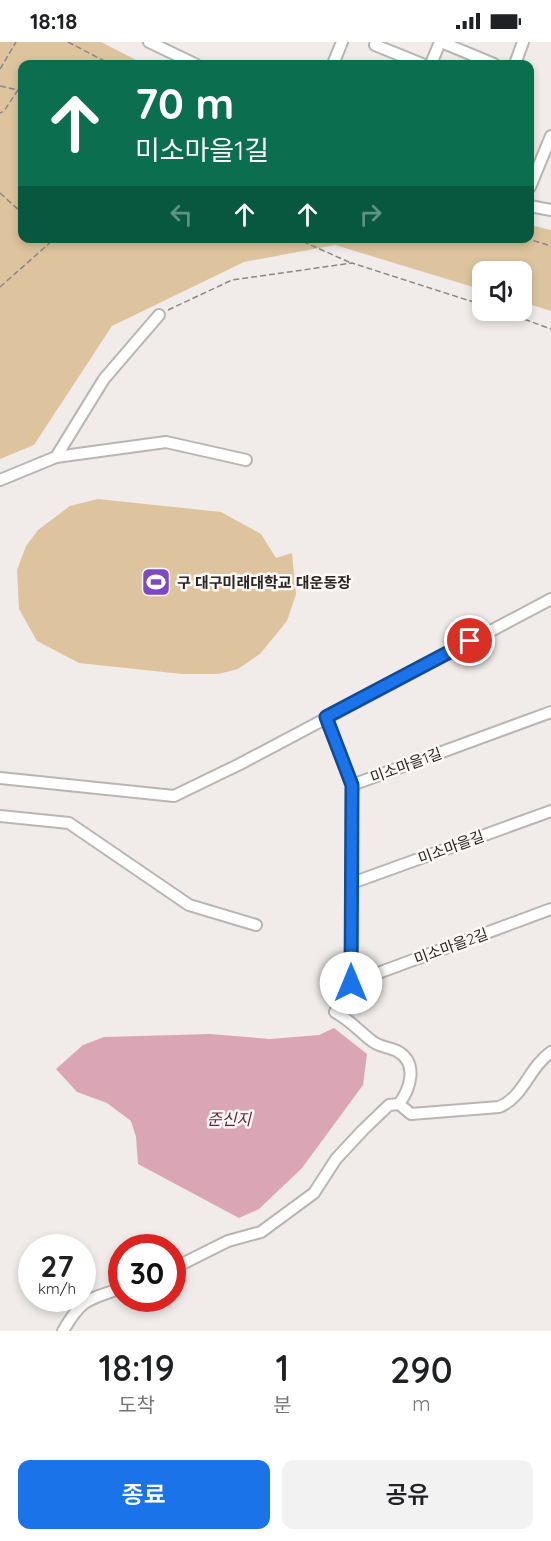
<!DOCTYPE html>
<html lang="ko">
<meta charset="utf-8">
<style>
:root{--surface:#fff;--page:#f2f2f2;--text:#202124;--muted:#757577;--accent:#1a73e8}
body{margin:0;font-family:Quicksand,"Noto Sans KR",sans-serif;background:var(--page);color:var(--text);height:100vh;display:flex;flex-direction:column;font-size:22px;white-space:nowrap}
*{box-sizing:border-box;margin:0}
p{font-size:20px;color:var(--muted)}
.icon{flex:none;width:33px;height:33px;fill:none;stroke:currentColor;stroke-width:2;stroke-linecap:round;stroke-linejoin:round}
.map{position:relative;height:1289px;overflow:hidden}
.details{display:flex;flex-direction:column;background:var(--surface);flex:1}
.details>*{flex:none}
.banner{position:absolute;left:18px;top:18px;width:516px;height:183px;border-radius:12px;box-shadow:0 3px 9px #0003;background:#0b6e4f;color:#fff;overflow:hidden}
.buttons{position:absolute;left:472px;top:219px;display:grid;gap:12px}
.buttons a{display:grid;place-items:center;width:60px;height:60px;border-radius:12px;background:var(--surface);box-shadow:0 3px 9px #0003;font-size:30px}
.speed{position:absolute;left:18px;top:1192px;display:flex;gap:12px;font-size:30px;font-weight:700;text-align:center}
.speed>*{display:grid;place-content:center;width:78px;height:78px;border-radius:50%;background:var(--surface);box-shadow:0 3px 9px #0003;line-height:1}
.speed small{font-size:15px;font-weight:400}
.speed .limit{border:9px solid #d22;background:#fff;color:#111}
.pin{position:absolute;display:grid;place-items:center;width:51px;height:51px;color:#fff;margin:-26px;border:3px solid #fff;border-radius:50%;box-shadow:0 2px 6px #0007}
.me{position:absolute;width:66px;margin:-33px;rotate:0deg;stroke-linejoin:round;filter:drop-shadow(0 0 4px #0008)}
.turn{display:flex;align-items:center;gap:21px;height:126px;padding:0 18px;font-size:27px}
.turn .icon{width:78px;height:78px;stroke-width:2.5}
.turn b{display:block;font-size:42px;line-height:51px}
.lanes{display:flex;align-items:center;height:57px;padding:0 18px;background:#0003;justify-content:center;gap:30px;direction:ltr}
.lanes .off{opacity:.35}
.eta{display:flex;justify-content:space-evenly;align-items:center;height:102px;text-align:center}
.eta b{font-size:36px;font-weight:600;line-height:42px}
.cta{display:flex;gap:12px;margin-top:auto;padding:12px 18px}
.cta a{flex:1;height:69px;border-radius:12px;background:var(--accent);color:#fff;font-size:24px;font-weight:600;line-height:69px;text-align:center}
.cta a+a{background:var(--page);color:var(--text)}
.status{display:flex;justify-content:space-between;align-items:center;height:42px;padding:0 30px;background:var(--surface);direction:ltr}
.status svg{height:16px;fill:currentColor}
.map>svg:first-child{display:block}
</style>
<div class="status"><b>18:18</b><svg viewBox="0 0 49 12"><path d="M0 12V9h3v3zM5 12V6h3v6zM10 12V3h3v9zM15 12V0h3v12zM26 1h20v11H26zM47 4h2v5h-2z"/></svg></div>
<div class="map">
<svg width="551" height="1289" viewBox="0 0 551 1289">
<rect width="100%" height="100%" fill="#f1ecea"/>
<!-- green -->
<g fill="#ddc49e">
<path d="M0,0h101l43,22h-122v174h508v-13l21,5v81l-29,-9v-30h-39v18l-148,-45 -91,17 -132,64 -78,119 -34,14z"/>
<path d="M98,457l123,13 40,22 15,24 16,-5 4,41 -9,27 -27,33 -22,15 -20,5h-36l-103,-11 -42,-22 -18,-32 -2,-39 9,-24 12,-16 32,-24z"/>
</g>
<!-- water -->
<path fill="#daa5b4" d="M334,986l33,26 -4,31 -61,83 -43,41 -20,9 -101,-54 -2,-27 -5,-16 -24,-18 -30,-11 -21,-23 27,-24 21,-8 106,-3 60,5 49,-4z"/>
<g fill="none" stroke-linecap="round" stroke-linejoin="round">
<!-- minor casing -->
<g stroke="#bab5b3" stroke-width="14">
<g id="minor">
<path d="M149,0l46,22"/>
<path d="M376,0l-1,3 47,19"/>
<path d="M441,0l53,22"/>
<path d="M333,22l9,-22"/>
<path d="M431,22l9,-22"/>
<path d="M515,22l8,-22"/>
<path d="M530,145l21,-51"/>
<path d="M530,164l21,4"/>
<path d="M56,415l48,-78 55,-64"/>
<path d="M0,438l56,-23 110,-15 80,18"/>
<path d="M0,736l174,18 66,-32 311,-165"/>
<path d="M352,743l199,-73"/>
<path d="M0,774l69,7 120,82 67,20"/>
<path d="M352,841l199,-72"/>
<path d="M351,941l200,-74"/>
<path d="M399,1062l12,10 88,-7c25,-10 30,-40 52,-55"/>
<path d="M172,1227l56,-28 33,-9 53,-39 22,-34 27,-29 26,-25 10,-1c11,-15 20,-41 -2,-53 -8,-4 -18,-4 -25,-10 -13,-10 -22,-21 -37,-29l16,-29 1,-198 -26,-67"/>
<path d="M63,1289c19,-33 25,-31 59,-43"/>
</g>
</g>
<!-- path -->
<g stroke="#8b8786" stroke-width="1.5" stroke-dasharray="6 3" stroke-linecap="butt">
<path d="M68,0l42,22"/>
<path d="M0,27l16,-27"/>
<path d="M0,44l18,4 -14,21 -4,2"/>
<path d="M0,151l22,20"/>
<path d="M285,196l19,4 47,21"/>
<path d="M525,196l26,8"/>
<path d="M0,245l53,-47"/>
<path d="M168,268l64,-30 120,-17 131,42"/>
<path d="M499,268l52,19"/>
</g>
<!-- minor -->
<use href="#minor" stroke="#fff" stroke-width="10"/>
</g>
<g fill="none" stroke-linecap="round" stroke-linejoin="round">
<!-- route casing -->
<g stroke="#114b97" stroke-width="15">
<path id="route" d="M351,941l1,-198 -26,-68 144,-76"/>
</g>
<!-- route -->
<use href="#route" stroke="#1a73e8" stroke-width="10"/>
</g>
<!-- icons -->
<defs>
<g id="stadium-square" transform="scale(1.5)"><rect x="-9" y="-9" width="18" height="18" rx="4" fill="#7e49c0" stroke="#fef9f7"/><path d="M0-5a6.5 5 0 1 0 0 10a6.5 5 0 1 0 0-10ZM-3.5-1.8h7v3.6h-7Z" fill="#fff"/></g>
</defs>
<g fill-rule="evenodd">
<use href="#stadium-square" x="156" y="540"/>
</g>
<g text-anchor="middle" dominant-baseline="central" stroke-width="5" stroke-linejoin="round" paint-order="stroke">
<!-- poi labels -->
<g font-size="15" font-weight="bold" fill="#282625" stroke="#fef9f7" text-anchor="start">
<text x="177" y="540">구 대구미래대학교 대운동장</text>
</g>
<!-- street labels -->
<g font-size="15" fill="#282625" stroke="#fef9f7">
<text transform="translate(406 723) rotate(-20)">미소마을1길</text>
<text transform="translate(451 805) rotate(-20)">미소마을길</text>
<text transform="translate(451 904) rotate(-20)">미소마을2길</text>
</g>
<!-- water labels -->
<g font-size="16" font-style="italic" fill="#63233b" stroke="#fef9f7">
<text x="229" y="1077">준신지</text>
</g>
</g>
</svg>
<div class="buttons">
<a><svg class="icon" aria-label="sound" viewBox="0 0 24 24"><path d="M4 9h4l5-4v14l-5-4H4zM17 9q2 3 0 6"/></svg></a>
</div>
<div class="speed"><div>27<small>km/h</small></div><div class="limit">30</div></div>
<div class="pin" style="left:470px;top:599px;background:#d93025"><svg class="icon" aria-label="arrive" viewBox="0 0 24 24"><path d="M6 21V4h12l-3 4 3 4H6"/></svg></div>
<svg class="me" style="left:351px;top:941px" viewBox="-20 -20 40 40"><circle r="19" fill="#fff"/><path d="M0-13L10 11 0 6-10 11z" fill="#1a73e8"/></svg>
<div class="banner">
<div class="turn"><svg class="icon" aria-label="ahead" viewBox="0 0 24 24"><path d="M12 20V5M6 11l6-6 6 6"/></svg><div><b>70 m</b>미소마을1길</div></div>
<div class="lanes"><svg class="icon off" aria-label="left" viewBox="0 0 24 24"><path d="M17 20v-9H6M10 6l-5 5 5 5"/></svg><svg class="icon" aria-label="ahead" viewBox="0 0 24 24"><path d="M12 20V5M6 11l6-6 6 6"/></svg><svg class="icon" aria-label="ahead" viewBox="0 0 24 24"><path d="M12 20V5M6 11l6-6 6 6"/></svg><svg class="icon off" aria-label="right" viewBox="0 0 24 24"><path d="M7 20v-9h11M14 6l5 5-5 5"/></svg></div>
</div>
</div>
<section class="details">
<div class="eta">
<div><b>18:19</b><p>도착</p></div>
<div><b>1</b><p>분</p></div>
<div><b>290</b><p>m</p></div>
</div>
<div class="cta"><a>종료</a><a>공유</a></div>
</section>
